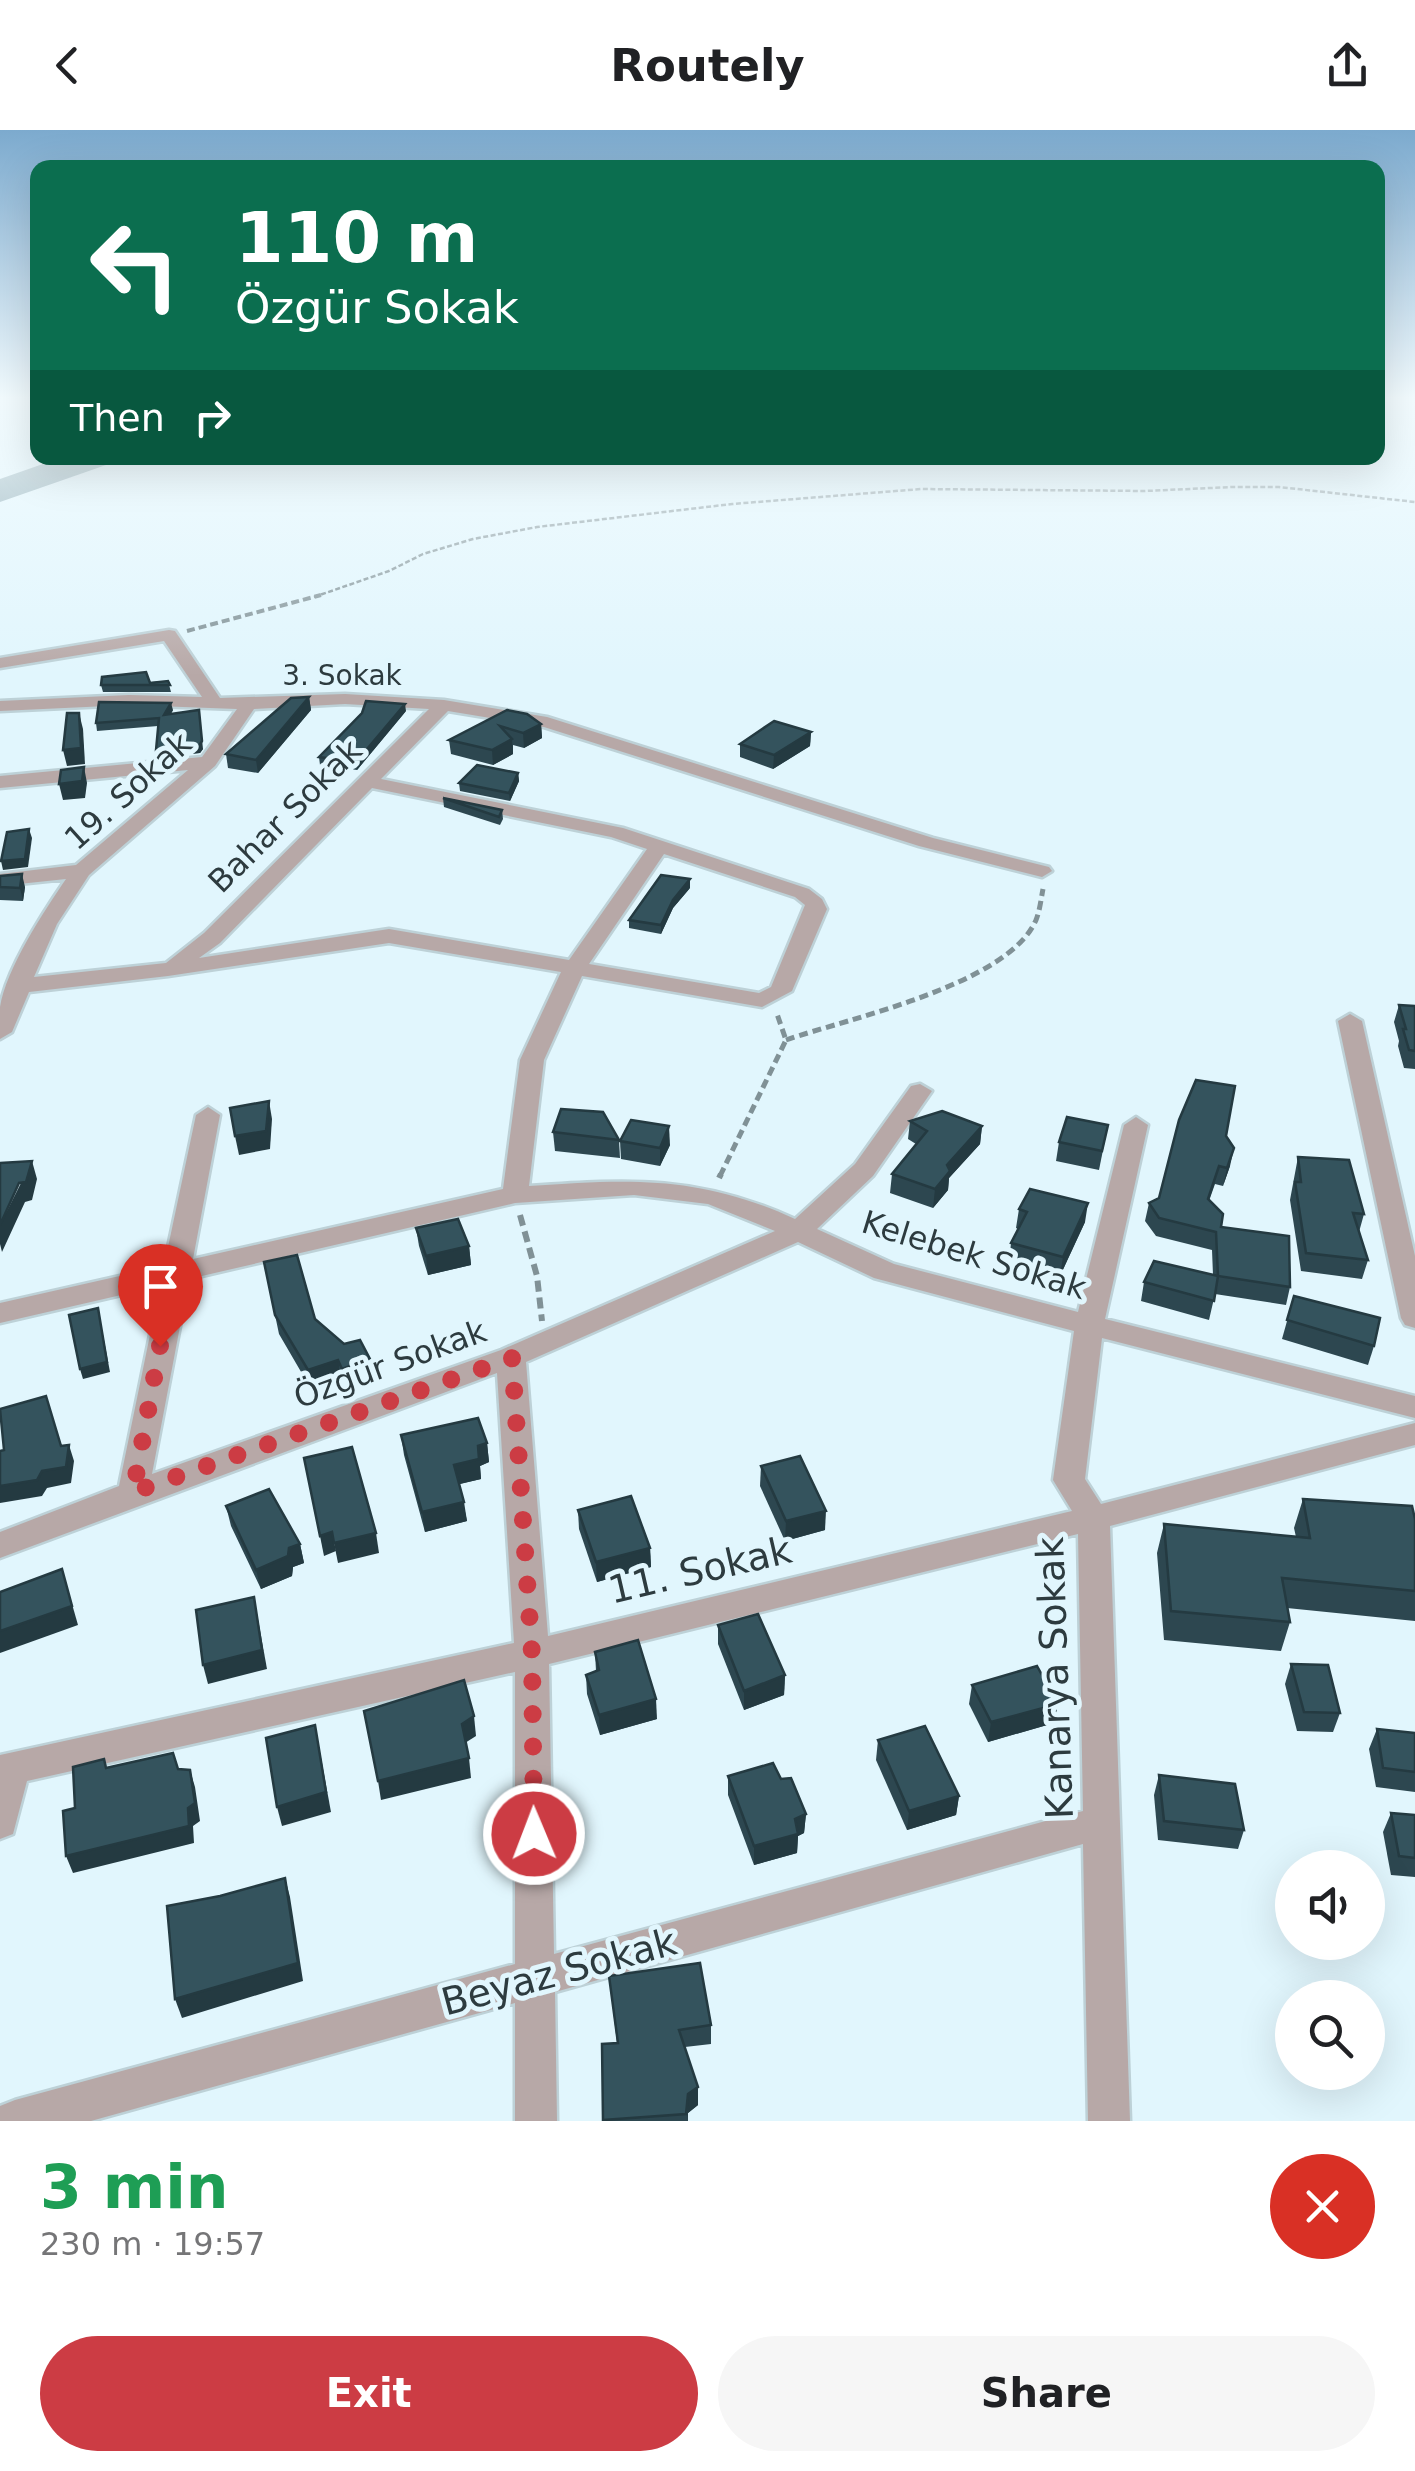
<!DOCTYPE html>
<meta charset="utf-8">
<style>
:root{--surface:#fff;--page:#f6f6f6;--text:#202124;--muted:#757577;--accent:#cc3c44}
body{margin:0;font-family:"DejaVu Sans",sans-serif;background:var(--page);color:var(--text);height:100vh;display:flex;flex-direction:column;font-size:38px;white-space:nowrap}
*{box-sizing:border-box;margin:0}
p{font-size:32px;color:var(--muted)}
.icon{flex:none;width:55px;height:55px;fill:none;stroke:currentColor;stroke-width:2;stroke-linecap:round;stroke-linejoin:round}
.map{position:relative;height:1991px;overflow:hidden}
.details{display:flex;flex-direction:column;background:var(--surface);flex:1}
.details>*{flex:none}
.hud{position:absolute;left:30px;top:30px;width:1355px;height:305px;border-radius:20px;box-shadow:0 10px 40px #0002;background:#0b6e4f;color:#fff;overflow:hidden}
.buttons{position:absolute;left:1275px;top:1720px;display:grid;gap:20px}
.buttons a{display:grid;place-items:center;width:110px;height:110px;border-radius:50%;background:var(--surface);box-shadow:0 10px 40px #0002;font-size:50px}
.pin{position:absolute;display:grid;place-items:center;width:85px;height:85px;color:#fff;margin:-102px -42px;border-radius:50% 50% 50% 0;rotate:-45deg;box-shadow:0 0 10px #0007}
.pin .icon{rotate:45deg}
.me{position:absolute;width:110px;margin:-55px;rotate:359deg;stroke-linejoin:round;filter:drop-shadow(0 0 8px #0008)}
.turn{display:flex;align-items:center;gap:35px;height:210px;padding:0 40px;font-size:45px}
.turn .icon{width:130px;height:130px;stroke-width:2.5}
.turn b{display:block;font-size:70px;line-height:85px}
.then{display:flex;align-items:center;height:95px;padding:0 40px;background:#0003;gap:20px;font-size:38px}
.round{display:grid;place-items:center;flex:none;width:105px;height:105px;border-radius:52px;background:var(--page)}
.headline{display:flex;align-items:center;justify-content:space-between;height:170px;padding:0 40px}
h1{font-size:60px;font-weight:700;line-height:75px;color:#1e9e55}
.button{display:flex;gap:20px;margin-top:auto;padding:20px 40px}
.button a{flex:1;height:115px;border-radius:60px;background:var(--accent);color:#fff;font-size:40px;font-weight:700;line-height:115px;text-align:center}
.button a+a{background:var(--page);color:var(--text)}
header{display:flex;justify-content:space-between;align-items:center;height:130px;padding:0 40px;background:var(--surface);font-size:45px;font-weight:700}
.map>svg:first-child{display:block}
</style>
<header><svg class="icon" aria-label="back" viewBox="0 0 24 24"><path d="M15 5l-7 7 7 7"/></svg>Routely<svg class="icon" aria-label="share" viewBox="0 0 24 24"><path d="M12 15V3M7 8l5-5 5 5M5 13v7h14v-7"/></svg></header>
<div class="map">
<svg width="1415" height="1991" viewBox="0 0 1415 1991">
<rect width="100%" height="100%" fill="#e1f6fd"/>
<!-- water -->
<path fill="#7a9ba6" d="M60,328h66l-126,44v-23z"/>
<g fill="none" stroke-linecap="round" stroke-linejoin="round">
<!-- minor casing -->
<g stroke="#bdd1d7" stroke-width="5">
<g id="minor">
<path d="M169,500l6,1 45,67 125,-4 99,6 103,17 386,121 116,29 3,4 -10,6 -123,-31 -375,-119 -96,-16 -67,68 242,49 186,61 13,10 5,10 -35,82 -30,16 -180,-31 -38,84 -15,126c102,-7 170,-11 266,33l60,-55 56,-78 9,-2 12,7 -59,85 -56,53 77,35 184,48 46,-187 12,-8 12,8 -43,194 310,77v22l-313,-80 -17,141 16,25 314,-81v22l-305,81 20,595h-42l-5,-277 -528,148 2,129h-42v-118l-424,118h-91v-15l15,-6 500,-136v-292l-488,109 -14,53 -13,5v-84l514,-112 -17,-270 -497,185v-26l119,-46 41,-200 -160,37v-20l164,-37 32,-151 12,-8 12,8 -27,144 310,-70 17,-129 41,-88 -172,-29 -221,33 -139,16 -17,40 -12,7c0,-10 0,-22 0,-32 6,-38 44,-96 66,-128l-66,7v-12l76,-9 112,-95 -188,18v-12l202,-19 35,-48 -108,-4 -129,6v-10l129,-6 73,2 -38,-56 -164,27v-10zM345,574l84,5 -225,224 -38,30 -132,14 23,-53 32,-49 126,-109 39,-57zM372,658l239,49 36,12 -78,111 -180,-31 -190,29 21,-15zM664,724l131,43 10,8 -34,82 -12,6 -170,-29zM634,1065l74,9 67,27 -274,119 -349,124 37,-195 326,-76zM798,1112l76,36 200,53 -21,149 19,31 -524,125 -22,-274zM1078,1404l5,277 -529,143 -5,-290z"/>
<path d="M1350,884l12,7 53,235v72l-10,-3 -4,-7 -63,-297z"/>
</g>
</g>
<!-- path-far3 -->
<path stroke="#809196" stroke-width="2.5" stroke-dasharray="5 2.5" stroke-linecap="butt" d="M314,467l75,-26 34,-17 50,-15 64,-12 195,-23 189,-15 224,2 87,-4h47l136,15"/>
<!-- path-far2 -->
<path stroke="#809196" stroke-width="4" stroke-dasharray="8 4" stroke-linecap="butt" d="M187,501l134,-36"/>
<!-- path-far1 -->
<g stroke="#809196" stroke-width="5" stroke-dasharray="9 5" stroke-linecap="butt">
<path d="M786,910c63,-22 222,-55 250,-120 4,-10 5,-21 7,-31"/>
<path d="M720,1046l66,-136 -10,-29"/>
</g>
<!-- path -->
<g stroke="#809196" stroke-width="6" stroke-dasharray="11 6" stroke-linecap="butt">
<path d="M719,1048l2,-4"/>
<path d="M520,1085l17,61 5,45"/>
</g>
<!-- minor -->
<use href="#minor" fill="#b7a8a7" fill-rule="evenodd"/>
</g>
<!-- wall -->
<g fill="#2d4750">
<path d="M168,551l3,11h-68l-2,-7z"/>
<path d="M309,567l2,13 -53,63 -30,-5 -2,-14z"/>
<path d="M173,580l-2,4 32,35 -3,4 -43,4 1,-31 -61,5 -1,-8z"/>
<path d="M507,580l34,14 1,14 -18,10 -11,-3v9l-20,11 -42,-11 -2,-14z"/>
<path d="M406,581l-49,59 -37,-5 -1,-8z"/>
<path d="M811,602l-1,14 -37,23 -33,-12v-13z"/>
<path d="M518,643l1,8 -9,20 -50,-10 -1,-8z"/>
<path d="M443,668l59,12 1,9 -3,6 -56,-18z"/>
<path d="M0,746l25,11 -2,14 -23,-1z"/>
<path d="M690,758l-17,20 -12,26 -32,-6v-8z"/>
<path d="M1399,875l16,1v63l-11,-1 -6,-22 1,-5 -5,-19z"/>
<path d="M910,991l72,5 -2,18 -31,34 -1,12 -15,18 -43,-15 2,-19 24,-30 -8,-5z"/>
<path d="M1108,995l-9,45 -43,-9 3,-19z"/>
<path d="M553,1002l66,8 1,18 -65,-7z"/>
<path d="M1226,1006l4,30 -7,20 -8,-2 -6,17 12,26 69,60 -4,18 -71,-11 -6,26 -68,-19 3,-19 69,-7 -1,-25 -56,-14 -11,-15 4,-18 10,-5z"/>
<path d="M620,1011l50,4 -10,21 -39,-7z"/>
<path d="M1298,1027l66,57 -5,18 9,28 -6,19 -61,-8 -11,-71z"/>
<path d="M1019,1079l66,13 -25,54 -51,-14 2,-19 7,-14 -2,-1z"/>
<path d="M416,1098l53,18 2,19 -43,10 -9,-29z"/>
<path d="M264,1132l51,57 29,25 26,15 3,19 -27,11 -5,-10 -30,10 -32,-55z"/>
<path d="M1294,1166l80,50 -6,19 -86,-26z"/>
<path d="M401,1305l86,8 2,19 -9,4 1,13 -22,5 8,37 -42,11 -21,-77z"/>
<path d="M761,1336l64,64 -40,11 -25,-55z"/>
<path d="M1303,1369l112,20v102l-128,-13 3,14 -9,29 -117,-11 -7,-87 7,-29 132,13 -2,-9z"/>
<path d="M226,1376l74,38 4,19 -11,4 -1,9 -31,13 -30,-63z"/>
<path d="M578,1380l72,38 1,19 -54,15 -18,-53z"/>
<path d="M718,1495l67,50 -1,20 -40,15 -26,-66z"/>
<path d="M595,1522l62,67 -57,16 -13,-41 -1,-19 10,-4z"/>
<path d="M1291,1534l49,49 -7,19 -36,-1 -12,-47z"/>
<path d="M972,1555l82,38 -66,19 -19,-38z"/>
<path d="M1377,1599l38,4v59l-39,-5 -7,-38z"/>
<path d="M878,1610l81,56 -3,19 -49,15 -31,-70z"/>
<path d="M1159,1645l85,55 -6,19 -80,-9 -4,-45z"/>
<path d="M728,1646l53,3 25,35 -2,19 -6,3 -1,17 -43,12 -26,-70z"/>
<path d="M1391,1683l24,2v62l-24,-2 -8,-43z"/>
<path d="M609,1846l102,49v19l-26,3 13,40v18l-10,8v8h-85l-1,-77 15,-1z"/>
</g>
<!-- shaded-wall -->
<g fill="#243a41">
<path d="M309,567l2,13 -53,63 -2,-13z"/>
<path d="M171,573l2,7 -8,13 -1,-8z"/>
<path d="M405,574l1,7 -49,59 -1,-8z"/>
<path d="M199,580l4,39 -3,4 -43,4 -1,-7z"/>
<path d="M79,583l4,16 2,35 -18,2 -4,-16z"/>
<path d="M541,594l1,14 -18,10 -1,-15z"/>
<path d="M811,602l-1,14 -37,23 1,-14z"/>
<path d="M512,609l1,15 -20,11 -1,-15z"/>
<path d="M84,637l3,16 -2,15 -22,2 -4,-16z"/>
<path d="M518,643l1,8 -9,20 -1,-8z"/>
<path d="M29,699l3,9 -4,29 -25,3 -2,-9z"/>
<path d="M22,744l3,13 -2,14 -3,-13z"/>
<path d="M690,749v9l-17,20 -12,26v-9l12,-25z"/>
<path d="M269,971l3,18 -2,30 -31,6 -4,-19z"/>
<path d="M669,996l1,19 -10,21v-18z"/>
<path d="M982,996l-2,18 -31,34 -1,12 -15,18 2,-19 12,-24z"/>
<path d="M1234,1018l-4,18 -7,20 4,-18z"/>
<path d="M32,1031l5,18 -5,21 -7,2 -23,50 -2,-8v-19z"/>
<path d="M1088,1073l-3,19 -25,54 3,-19z"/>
<path d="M469,1116l2,19 -43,10 -2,-19z"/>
<path d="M98,1178l12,64 -27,7 -3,-10z"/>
<path d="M370,1229l3,19 -27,11 -4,-20z"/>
<path d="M338,1230l3,19 -30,10 -3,-19z"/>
<path d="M487,1313l2,19 -9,4 1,13 -25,6 -2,-20 24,-19z"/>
<path d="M69,1315l5,16 -3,22 -24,5 -5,8 -42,7v-17l42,-15z"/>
<path d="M464,1372l3,19 -42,11 -3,-20z"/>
<path d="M826,1381l-1,19 -40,11 1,-20z"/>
<path d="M332,1402l4,19 -12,5 -4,-20z"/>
<path d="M376,1403l3,20 -41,10 -4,-20z"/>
<path d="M300,1414l4,19 -11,4 -1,9 -31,13 -5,-19 33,-22z"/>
<path d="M650,1418l1,19 -54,15 -1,-20z"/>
<path d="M62,1439l16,56 -78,28v-22z"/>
<path d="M254,1467l13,72 -59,15 -5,-19z"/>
<path d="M785,1545l-1,20 -40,15v-19z"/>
<path d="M656,1569l1,20 -57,16 -1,-20z"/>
<path d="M1058,1574l-4,19 -66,19 3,-20z"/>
<path d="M474,1586l2,20 -11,7 -3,-19z"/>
<path d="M315,1595l16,87 -49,14 -5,-19z"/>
<path d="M469,1628l2,20 -90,22 -3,-19z"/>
<path d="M190,1640l5,17 5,34 -7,5 1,17 -121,30 -7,-17 122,-48z"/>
<path d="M959,1666l-3,19 -49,15 2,-19z"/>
<path d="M806,1684l-2,19 -6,3 -1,17 -43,12v-19l41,-27z"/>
<path d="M285,1748l5,19 13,84 -121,37 -7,-19z"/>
<path d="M698,1957v18l-10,8 -1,8 1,-27z"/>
</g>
<!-- building -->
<g fill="#34535d" stroke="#243a41" stroke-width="2.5">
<path d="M146,542l4,11 18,-2 2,4h-69l1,-8z"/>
<path d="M309,567l-53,63 -30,-6 65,-56z"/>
<path d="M366,571l39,3 -49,58 -37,-5 43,-44z"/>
<path d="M99,572l72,1 -7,12 35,-5 3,31 -3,5 -43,4 3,-32 -63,5z"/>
<path d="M507,580l20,4 14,10 -18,9 -23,-7 12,13 -20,11 -43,-10z"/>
<path d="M67,583h12l2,35 -18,2z"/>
<path d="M774,591l37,11 -37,23 -34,-11z"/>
<path d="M477,635l41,8 -9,20 -50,-10z"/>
<path d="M84,637l-2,14 -23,3 2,-14z"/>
<path d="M443,668l59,12 -3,7z"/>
<path d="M29,699l-4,30 -24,2 6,-29z"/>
<path d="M22,744l-2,14 -20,-1v-11z"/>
<path d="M661,745l29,4 -17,21 -12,25 -32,-5z"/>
<path d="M1399,875l16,1v45l-6,-1 -6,-21h3z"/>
<path d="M1196,950l39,6 -9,50 8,12 -7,20 -8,-2 -11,33 15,15 -2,13 68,9 1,51 -72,-11 -2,-44 -57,-14 -10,-15 10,-5 20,-78z"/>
<path d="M269,971l-3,30 -31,5 -5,-28z"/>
<path d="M561,979l42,3 16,28 -66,-8z"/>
<path d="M942,981l40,15 -35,39 3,6 -15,18 -43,-15 35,-43 -17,-10z"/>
<path d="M1067,987l41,8 -6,26 -43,-9z"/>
<path d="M631,990l38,6 -9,22 -40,-7z"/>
<path d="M1298,1027l51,3 15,54 -11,-1 15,47 -62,-7 -11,-71h6z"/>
<path d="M32,1031l-6,21 -7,1 -19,42v-62z"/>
<path d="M1030,1059l58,14 -25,54 -52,-14 16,-31 -8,-3z"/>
<path d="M458,1089l11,27 -43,10 -10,-28z"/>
<path d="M297,1125l18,64 29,25 16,-4 10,19 -28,10 -4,-9 -30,10 -33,-55 -11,-53z"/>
<path d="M1154,1131l64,15 -4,25 -70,-19z"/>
<path d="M1294,1166l86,22 -6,28 -87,-26z"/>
<path d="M98,1178l9,54 -27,7 -11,-54z"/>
<path d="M46,1266l15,50 8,-1 -3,22 -24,4 -5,9 -37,6v-35l4,-1 -4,-41z"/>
<path d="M478,1288l9,25 -9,3 1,13 -25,6 10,37 -42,10 -21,-77z"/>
<path d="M352,1317l24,86 -42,10 -2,-11 -12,4 -16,-78z"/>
<path d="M800,1326l26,55 -40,10 -25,-55z"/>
<path d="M269,1359l31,55 -11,4 -1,8 -32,14 -30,-64z"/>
<path d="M631,1366l19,52 -54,14 -18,-52z"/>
<path d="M1303,1369l109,7 3,13v72l-133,-13 8,44 -119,-11 -7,-87 146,14z"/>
<path d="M62,1439l10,37 -72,25v-39z"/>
<path d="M254,1467l8,53 -59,15 -7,-55z"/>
<path d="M758,1484l27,61 -41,16 -26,-66z"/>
<path d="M638,1510l18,59 -57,16 -13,-40 13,-5 -4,-18z"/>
<path d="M1291,1534l37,1 12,48 -36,-1z"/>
<path d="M1037,1536l21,38 -67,18 -19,-37z"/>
<path d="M464,1550l10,36 -12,8 7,34 -91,23 -14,-70z"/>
<path d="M315,1595l11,67 -49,15 -11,-69z"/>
<path d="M925,1596l34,70 -50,15 -31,-71z"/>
<path d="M1377,1599l38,4v39l-32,-4z"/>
<path d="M173,1623l5,16 12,1 5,33 -7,5 1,18 -123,30 -3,-45 12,-3 -2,-41 31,-8 2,9z"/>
<path d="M773,1633l8,16 10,-1 15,36 -11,5 3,15 -44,12 -26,-70z"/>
<path d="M1159,1645l76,9 9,46 -80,-9z"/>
<path d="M1391,1683l24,2v43l-16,-2z"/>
<path d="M285,1748l13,85 -123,36 -8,-93 53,-10z"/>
<path d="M700,1833l11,62 -32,5 19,57 -10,7 -2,20 -83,6 -1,-76 16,-1 -9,-67z"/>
</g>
<!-- sky -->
<linearGradient id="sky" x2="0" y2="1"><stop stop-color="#7caace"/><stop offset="0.49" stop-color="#f2fbfe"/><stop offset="1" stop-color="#f2fbfe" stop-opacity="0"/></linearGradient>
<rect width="1415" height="546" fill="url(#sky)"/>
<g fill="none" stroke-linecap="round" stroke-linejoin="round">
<!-- route -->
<path stroke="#cc3c44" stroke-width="18" stroke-dasharray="0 32.4" d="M160,1216l-27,146 379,-134 20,296 2,180"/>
</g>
<g text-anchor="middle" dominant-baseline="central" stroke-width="10" stroke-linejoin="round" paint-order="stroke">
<!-- far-street labels -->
<g font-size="28" fill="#2d3b3f" stroke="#e1f6fd">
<text x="342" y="545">3. Sokak</text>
</g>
<!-- street labels -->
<g font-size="32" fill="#2d3b3f" stroke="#e1f6fd">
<text transform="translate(128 661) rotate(-42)">19. Sokak</text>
<text transform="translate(285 686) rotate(-45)">Bahar Sokak</text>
<text transform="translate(974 1125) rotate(17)">Kelebek Sokak</text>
<text transform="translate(390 1234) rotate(-20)">Özgür Sokak</text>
</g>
<!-- near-street labels -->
<g font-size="38" fill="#2d3b3f" stroke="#e1f6fd">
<text transform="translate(700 1440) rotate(-13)">11. Sokak</text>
<text transform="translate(1055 1548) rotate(-92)">Kanarya Sokak</text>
<text transform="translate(559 1842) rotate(-15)">Beyaz Sokak</text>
</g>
</g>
</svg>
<div class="buttons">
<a><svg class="icon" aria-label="sound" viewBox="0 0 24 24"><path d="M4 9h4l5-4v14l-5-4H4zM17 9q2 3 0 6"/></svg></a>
<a><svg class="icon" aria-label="search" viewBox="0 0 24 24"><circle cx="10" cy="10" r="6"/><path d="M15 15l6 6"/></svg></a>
</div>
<div class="pin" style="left:160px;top:1216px;background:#d93025"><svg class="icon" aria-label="arrive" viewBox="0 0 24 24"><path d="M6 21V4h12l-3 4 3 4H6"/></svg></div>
<svg class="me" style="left:534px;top:1704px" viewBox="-20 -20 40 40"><circle r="17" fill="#cc3c44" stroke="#fff" stroke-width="3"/><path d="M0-11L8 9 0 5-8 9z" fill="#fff"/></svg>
<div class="hud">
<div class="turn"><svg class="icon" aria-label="left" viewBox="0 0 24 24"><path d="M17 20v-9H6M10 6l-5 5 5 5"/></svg><div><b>110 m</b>Özgür Sokak</div></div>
<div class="then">Then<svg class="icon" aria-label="right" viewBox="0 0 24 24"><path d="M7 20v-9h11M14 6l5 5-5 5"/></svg></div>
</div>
</div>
<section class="details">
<div class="headline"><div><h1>3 min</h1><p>230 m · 19:57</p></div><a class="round" style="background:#d93025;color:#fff"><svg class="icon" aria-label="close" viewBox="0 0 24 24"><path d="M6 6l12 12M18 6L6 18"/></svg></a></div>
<div class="button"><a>Exit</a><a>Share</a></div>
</section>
